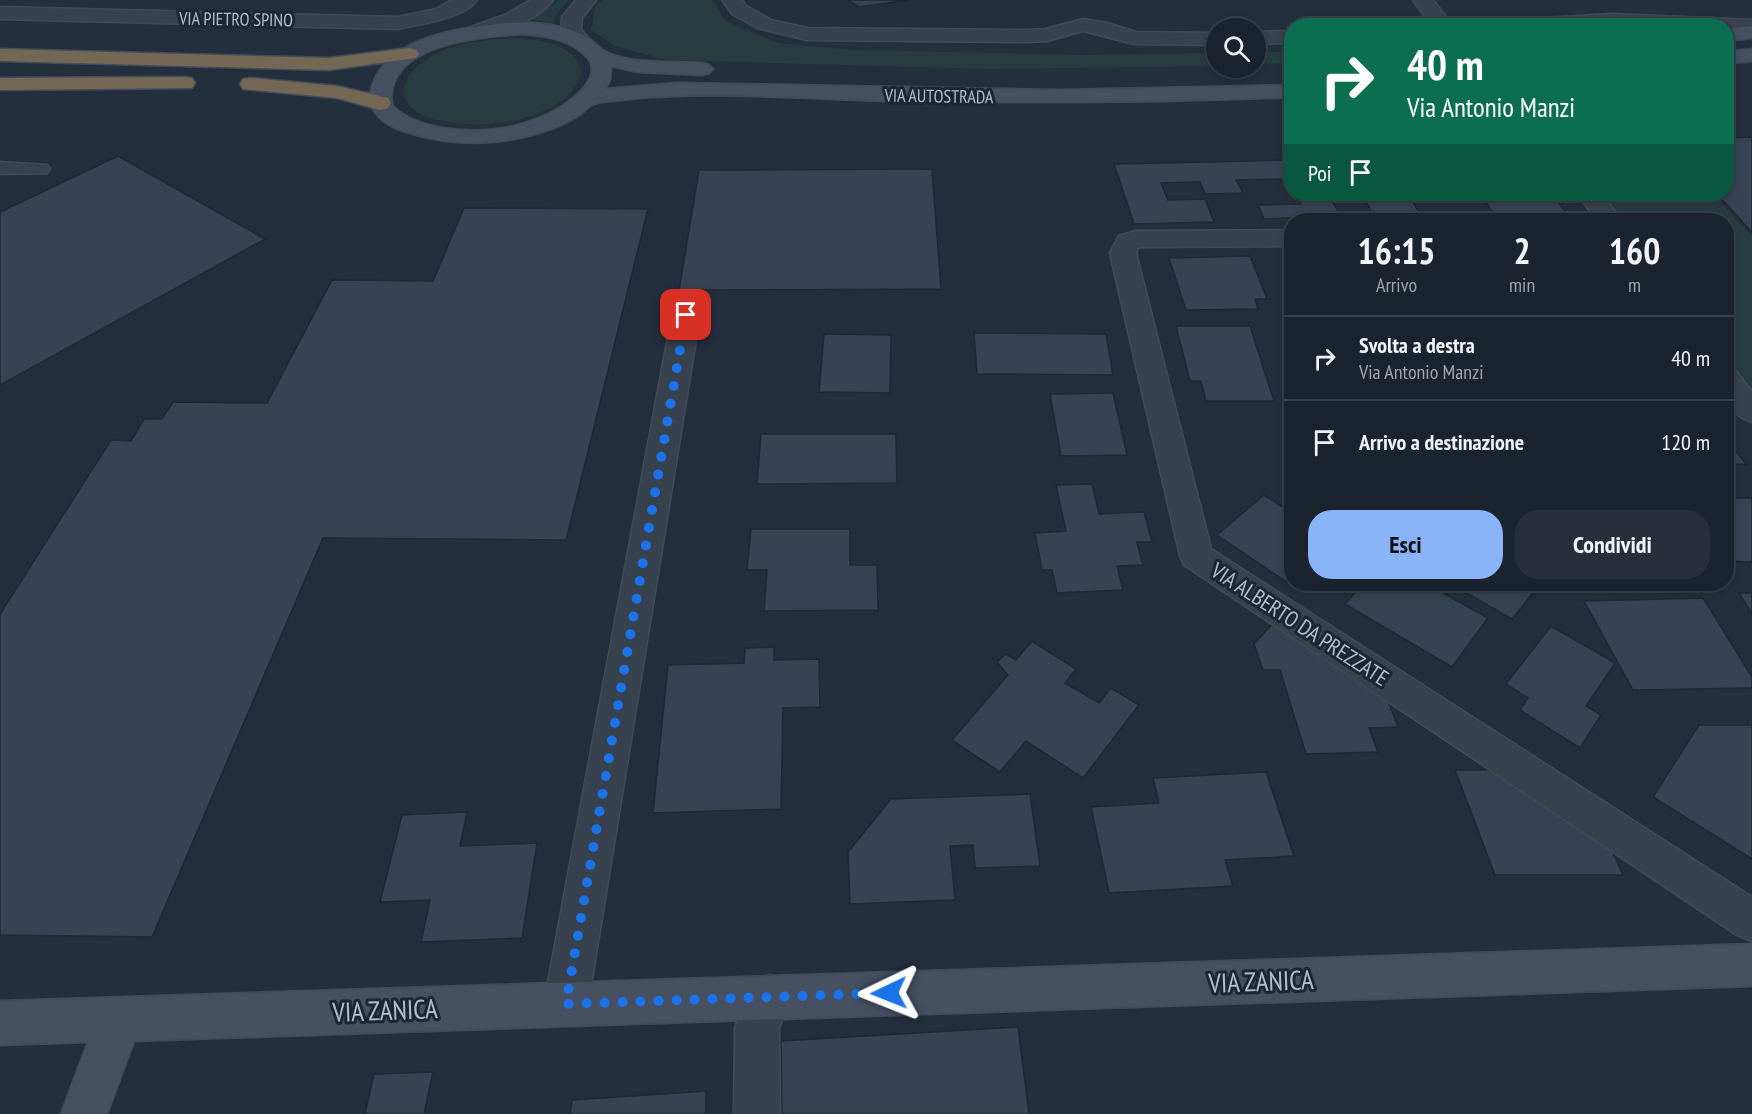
<!DOCTYPE html>
<html lang="it">
<style>
:root{--surface:#1b232e;--page:#282f3a;--text:#f1f3f6;--muted:#a0a4aa;--line:#39404a;--accent:#8ab4f8}
body{margin:0;font-family:"PT Sans Narrow",sans-serif;background:var(--page);color:var(--text);height:100vh;display:flex;flex-direction:column;font-size:22px;white-space:nowrap}
*{box-sizing:border-box;margin:0}
p{font-size:20px;color:var(--muted)}
.icon{flex:none;width:33px;height:33px;fill:none;stroke:currentColor;stroke-width:2;stroke-linecap:round;stroke-linejoin:round}
.map{position:relative;flex:1;overflow:hidden}
.sheet{position:absolute;left:1284px;top:213px;width:450px;height:378px;display:flex;flex-direction:column;background:var(--surface);border-radius:24px;box-shadow:0 3px 9px #0003,0 0 0 2px var(--line)}
.sheet>*{flex:none}
.top-card{position:absolute;left:1284px;top:18px;width:450px;height:183px;border-radius:24px;box-shadow:0 3px 9px #0003,0 0 0 2px var(--line);background:#0b6e4f;color:#fff;overflow:hidden}
.controls{position:absolute;left:1206px;top:18px;display:grid;gap:12px}
.controls a{display:grid;place-items:center;width:60px;height:60px;border-radius:50%;background:var(--surface);box-shadow:0 3px 9px #0003,0 0 0 2px var(--line);font-size:30px}
.pin{position:absolute;display:grid;place-items:center;width:51px;height:51px;color:#fff;margin:-26px;border-radius:12px;box-shadow:0 3px 9px #0006}
.me{position:absolute;width:66px;margin:-33px;rotate:268deg;stroke-linejoin:round;filter:drop-shadow(0 0 4px #0008)}
.turn{display:flex;align-items:center;gap:21px;height:126px;padding:0 24px;font-size:27px}
.turn .icon{width:78px;height:78px;stroke-width:2.5}
.turn b{display:block;font-size:42px;line-height:51px}
.then{display:flex;align-items:center;height:57px;padding:0 24px;background:#0003;gap:12px;font-size:22px}
.eta{display:flex;justify-content:space-evenly;align-items:center;height:102px;text-align:center}
.eta b{font-size:36px;font-weight:800;line-height:42px}
.cta{display:flex;gap:12px;margin-top:auto;padding:12px 24px}
.cta a{flex:1;height:69px;border-radius:24px;background:var(--accent);color:#111;font-size:24px;font-weight:800;line-height:69px;text-align:center}
.cta a+a{background:var(--page);color:var(--text)}
ul{padding:0;list-style:none}
li{display:flex;align-items:center;gap:18px;height:84px;padding:0 24px;border-top:2px solid var(--line)}
li div{flex:1}
li b{display:block;font-size:22px}
li em{font-style:normal}
.map>svg:first-child{display:block}
</style>
<div class="map">
<svg width="1752" height="1114" viewBox="0 0 1752 1114">
<rect width="100%" height="100%" fill="#242f3e"/>
<!-- green -->
<g fill="#263c3f">
<path d="M560,0h8l-13,17 -1,7 -24,-5z"/>
<path d="M603,0h109l14,21 52,22 78,7 224,5 136,-2v13l-227,3 -322,-9 -50,-13 -26,-17 5,-26z"/>
<path d="M512,38c14,1 28,2 41,6 39,14 33,43 1,62 -31,17 -71,22 -106,16 -14,-2 -33,-7 -40,-19 -6,-8 -5,-18 0,-26 22,-31 69,-37 104,-39z"/>
<path d="M1291,51v12l-35,1v-11z"/>
<path d="M1594,194h118l40,42v162l-25,-33 -1,-145h-111z"/>
</g>
<!-- building -->
<g fill="#364354" stroke="#1f2835" stroke-width="1.5">
<path d="M848,0h60l-49,7z"/>
<path d="M1752,137v95l-35,-38h9v-56z"/>
<path d="M118,156l147,83 -265,146v-173z"/>
<path d="M1292,160v26l-4,-7 -52,1 7,13 -38,1 -5,-12 -39,1 7,17 37,-1 9,23 -80,2 -20,-60z"/>
<path d="M932,169l9,120 -262,1 20,-120z"/>
<path d="M1296,194h32l13,22 -77,3 -6,-14 43,-1z"/>
<path d="M1362,194h46l16,26h-48z"/>
<path d="M1480,194h72l20,26h-74z"/>
<path d="M464,208l184,1 -82,331 -243,-2 -171,399 -152,-2v-321l111,-174 20,1 13,-22h18l11,-17 94,1 65,-123 101,1z"/>
<path d="M1250,256l17,43h-12l3,10 -72,1 -17,-52z"/>
<path d="M1176,326h74l24,75h-68l-5,-20h-11z"/>
<path d="M974,333l132,1 7,41 -136,-1z"/>
<path d="M824,334l67,1 -1,58 -71,-1z"/>
<path d="M1113,393l14,62 -66,1 -11,-62z"/>
<path d="M761,434h135l1,49 -140,1z"/>
<path d="M1726,439l20,25 -20,1z"/>
<path d="M1092,484l7,30 45,-2 8,30h-15l6,23 -26,1 6,24 -66,3 -5,-23h-10l-7,-37 31,-2 -10,-46z"/>
<path d="M1264,495l28,18v71h5l-3,3 -77,-52z"/>
<path d="M1726,498h26v64l-26,-1z"/>
<path d="M751,529h99v36h27l1,45 -114,1 3,-41h-20z"/>
<path d="M1363,584h64l61,34 -36,49 -107,-63z"/>
<path d="M1451,584h89l-28,35z"/>
<path d="M1739,593h13v21z"/>
<path d="M1703,598l49,79v11l-119,2 -49,-89z"/>
<path d="M1276,620l106,66 16,41 -29,1 9,24 -72,2 -26,-84h-17l-9,-26z"/>
<path d="M1551,626l64,37 -29,43 15,9 -21,33 -60,-38 8,-12 -22,-14z"/>
<path d="M1032,641l44,28 -11,14 34,20 12,-15 28,17 -56,73 -57,-37 -26,31 -48,-32 56,-65 -11,-13 9,-8 10,6z"/>
<path d="M774,647v13l45,-1 1,48 -37,1 -2,101 -128,4 15,-148 76,-2 1,-15z"/>
<path d="M1699,725h53v134l-99,-62z"/>
<path d="M1455,770h50l97,59 21,46h-128z"/>
<path d="M1266,772l28,84 -69,4 8,26 -124,7 -18,-86 68,-4 -6,-25z"/>
<path d="M1030,794l10,72 -65,2 -2,-23 -23,1 5,54 -105,4 -2,-52 43,-53z"/>
<path d="M467,812l-7,34 77,-3 -15,95 -101,4 9,-42 -50,2 22,-87z"/>
<path d="M1018,1027l11,87h-247l-1,-73z"/>
<path d="M433,1072l-9,42h-59l9,-40z"/>
<path d="M706,1091v23h-136l2,-14z"/>
</g>
<g fill="none" stroke-linecap="round" stroke-linejoin="round">
<!-- lane casing -->
<g stroke="#414a57" stroke-width="3">
<path id="lane" d="M0,162l47,3 3,4 -3,4 -47,1z"/>
</g>
<!-- street casing -->
<g stroke="#414a57" stroke-width="3">
<g id="street">
<path d="M452,0h25c-13,19 -58,24 -79,29l-398,-10v-12l398,10 38,-8z"/>
<path d="M531,0h22c-13,18 -61,40 -82,35l-3,-4 3,-4 34,-12z"/>
<path d="M576,0h20l-14,18 -1,11 9,12 -3,4h-14l-12,-16 1,-12z"/>
<path d="M722,0h20l4,6 25,14 36,8 221,2 18,-1 37,-10 24,4 29,9 80,1v12l-82,-1 -51,-13 -36,10 -19,1 -221,-2 -50,-12 -25,-14z"/>
<path d="M1413,0h20l20,26h-21z"/>
<path d="M1612,14l140,6v12l-26,-1v-5h-224l3,-4 7,-2z"/>
<path d="M1292,31v12l-36,1v-12z"/>
<path d="M1577,194h24l21,26h-25z"/>
<path d="M1292,230v16l-154,1 -2,6 75,296 541,348v44l-15,-6 -553,-370 -4,-9 -70,-303 9,-17 16,-5z"/>
<path d="M686,306l10,3 4,6 -112,689 -6,16 -16,6 -16,-6 -6,-16 128,-689 4,-6z"/>
<path d="M1726,369l10,2 16,21v30c-27,-8 -26,-30 -26,-53z"/>
<path d="M769,975l15,7 7,15 -12,31 1,86h-46l1,-86 19,-46z"/>
</g>
</g>
<!-- secondary casing -->
<g stroke="#414a57" stroke-width="3">
<g id="secondary">
<path d="M507,23c26,-2 58,1 81,15 7,4 12,11 18,14 28,13 66,9 96,11l7,2 4,4 -4,4 -7,2 -65,-3 -26,-6 -1,14 -5,9 72,-6 384,7 231,-5v12c-134,6 -267,6 -400,4 -87,-2 -184,-11 -270,-1 -8,1 -20,1 -28,4 -4,1 -9,7 -13,10 -8,5 -16,10 -25,13 -46,18 -96,21 -143,7 -12,-3 -26,-8 -35,-18 -8,-9 -10,-18 -6,-30 17,-51 90,-58 135,-63zM524,34c21,2 44,5 60,20 27,24 -23,55 -41,62 -31,14 -67,17 -100,12 -18,-3 -37,-9 -50,-22 -3,-8 -1,-15 1,-23 15,-41 93,-47 130,-49z"/>
<path d="M1752,26v12l-26,3v-12z"/>
<path d="M1752,49v12l-26,3v-12z"/>
<path d="M1752,944v42l-1618,55 -27,73h-46l27,-72 -88,3v-44z"/>
</g>
</g>
<!-- highway casing -->
<g stroke="#434c59" stroke-width="3">
<g id="highway">
<path d="M409,48l7,2 3,4 -3,4 -87,12 -329,-9v-12l329,9z"/>
<path d="M184,77l8,1 3,5 -3,5 -192,2v-12z"/>
<path d="M251,78l86,8 51,12 3,5 -3,5 -8,2 -43,-12 -94,-9 -3,-5 3,-5z"/>
</g>
</g>
<!-- lane -->
<use href="#lane" fill="#38414e" fill-rule="evenodd"/>
<!-- street -->
<use href="#street" fill="#38414e" fill-rule="evenodd"/>
<!-- secondary -->
<use href="#secondary" fill="#465061" fill-rule="evenodd"/>
<!-- highway -->
<use href="#highway" fill="#746855" fill-rule="evenodd"/>
</g>
<g fill="none" stroke-linecap="round" stroke-linejoin="round">
<!-- route -->
<path stroke="#1a73e8" stroke-width="10" stroke-dasharray="0 18" d="M686,315l-120,689 323,-11"/>
</g>
<g text-anchor="middle" dominant-baseline="central" stroke-width="6" stroke-linejoin="round" paint-order="stroke">
<!-- far-street labels -->
<g font-size="18" fill="#b4bcc9" stroke="#1d2633">
<text transform="translate(236 19) rotate(1)">VIA PIETRO SPINO</text>
<text transform="translate(939 96) rotate(1)">VIA AUTOSTRADA</text>
</g>
<!-- street labels -->
<g font-size="22" fill="#b4bcc9" stroke="#1d2633">
<text transform="translate(1300 624) rotate(33)">VIA ALBERTO DA PREZZATE</text>
</g>
<!-- near-street labels -->
<g font-size="27" fill="#b4bcc9" stroke="#1d2633">
<text transform="translate(1261 981) rotate(-2)">VIA ZANICA</text>
<text transform="translate(385 1010) rotate(-2)">VIA ZANICA</text>
</g>
</g>
</svg>
<div class="controls">
<a><svg class="icon" aria-label="search" viewBox="0 0 24 24"><circle cx="10" cy="10" r="6"/><path d="M15 15l6 6"/></svg></a>
</div>
<div class="pin" style="left:686px;top:315px;background:#d93025"><svg class="icon" aria-label="arrive" viewBox="0 0 24 24"><path d="M6 21V4h12l-3 4 3 4H6"/></svg></div>
<svg class="me" style="left:889px;top:993px" viewBox="-20 -20 40 40"><path d="M0-17L14 15 0 8-14 15z" fill="#1a73e8" stroke="#fff" stroke-width="4"/></svg>
<div class="top-card">
<div class="turn"><svg class="icon" aria-label="right" viewBox="0 0 24 24"><path d="M7 20v-9h11M14 6l5 5-5 5"/></svg><div><b>40 m</b>Via Antonio Manzi</div></div>
<div class="then">Poi<svg class="icon" aria-label="arrive" viewBox="0 0 24 24"><path d="M6 21V4h12l-3 4 3 4H6"/></svg></div>
</div>
<section class="sheet">
<div class="eta">
<div><b>16:15</b><p>Arrivo</p></div>
<div><b>2</b><p>min</p></div>
<div><b>160</b><p>m</p></div>
</div>
<ul>
<li><svg class="icon" aria-label="right" viewBox="0 0 24 24"><path d="M7 20v-9h11M14 6l5 5-5 5"/></svg><div><b>Svolta a destra</b><p>Via Antonio Manzi</p></div><em>40 m</em></li>
<li><svg class="icon" aria-label="arrive" viewBox="0 0 24 24"><path d="M6 21V4h12l-3 4 3 4H6"/></svg><div><b>Arrivo a destinazione</b></div><em>120 m</em></li>
</ul>
<div class="cta"><a>Esci</a><a>Condividi</a></div>
</section>
</div>
